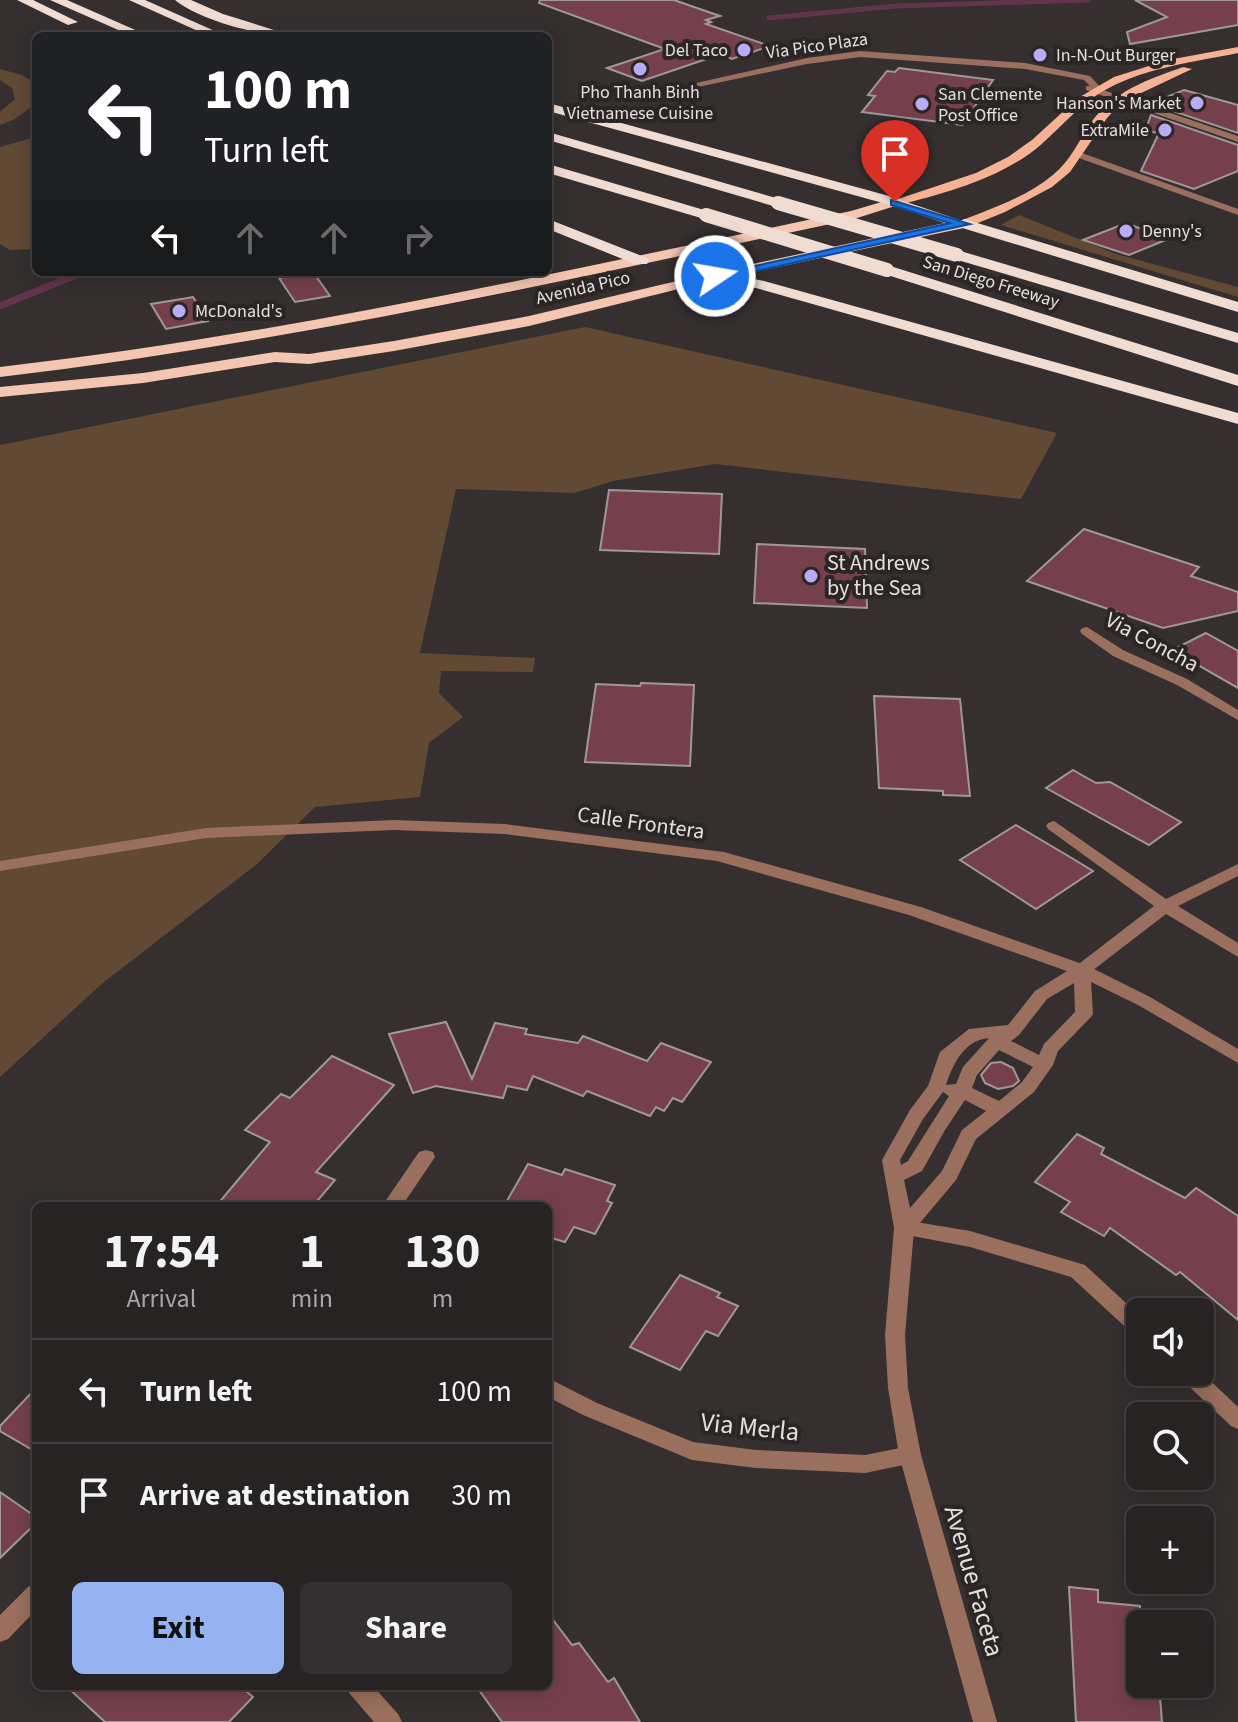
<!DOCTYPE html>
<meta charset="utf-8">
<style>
:root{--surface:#282323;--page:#342f30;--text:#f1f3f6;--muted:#a5a4a6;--line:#444041;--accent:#95b2f1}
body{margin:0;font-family:"Source Sans 3",sans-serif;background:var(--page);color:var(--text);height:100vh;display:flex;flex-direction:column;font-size:30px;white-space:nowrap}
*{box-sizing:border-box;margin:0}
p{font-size:26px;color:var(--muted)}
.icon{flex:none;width:44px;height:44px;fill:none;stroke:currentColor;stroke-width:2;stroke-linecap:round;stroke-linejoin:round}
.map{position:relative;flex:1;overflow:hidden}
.side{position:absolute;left:32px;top:1202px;width:520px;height:488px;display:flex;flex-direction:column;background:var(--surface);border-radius:12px;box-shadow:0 4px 20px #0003,0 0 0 2px var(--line)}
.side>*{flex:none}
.top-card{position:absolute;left:32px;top:32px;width:520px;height:244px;border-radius:12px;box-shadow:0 4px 20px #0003,0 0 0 2px var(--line);background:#202124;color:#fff;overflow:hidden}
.controls{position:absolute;left:1126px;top:1298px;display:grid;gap:16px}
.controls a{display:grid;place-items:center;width:88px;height:88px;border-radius:12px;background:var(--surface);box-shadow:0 4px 20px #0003,0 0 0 2px var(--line);font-size:40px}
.pin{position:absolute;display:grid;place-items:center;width:68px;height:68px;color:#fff;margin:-82px -34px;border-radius:50% 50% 50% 0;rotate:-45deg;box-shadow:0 0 8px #0007}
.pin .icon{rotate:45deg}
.me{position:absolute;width:88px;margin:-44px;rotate:78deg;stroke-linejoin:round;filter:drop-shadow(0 0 6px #0008)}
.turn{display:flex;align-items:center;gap:28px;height:168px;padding:0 40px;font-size:36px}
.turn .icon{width:104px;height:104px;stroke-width:2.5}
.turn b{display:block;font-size:56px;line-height:68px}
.lanes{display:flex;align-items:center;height:76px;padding:0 40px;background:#0003;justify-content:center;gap:40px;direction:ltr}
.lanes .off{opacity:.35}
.eta{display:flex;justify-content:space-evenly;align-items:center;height:136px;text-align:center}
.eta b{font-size:48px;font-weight:700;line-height:56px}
.cta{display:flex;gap:16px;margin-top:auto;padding:16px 40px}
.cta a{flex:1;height:92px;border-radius:12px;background:var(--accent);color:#111;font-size:32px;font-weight:700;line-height:92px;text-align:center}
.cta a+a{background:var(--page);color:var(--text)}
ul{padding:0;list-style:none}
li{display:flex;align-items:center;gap:24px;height:104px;padding:0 40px;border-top:2px solid var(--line)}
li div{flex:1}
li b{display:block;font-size:30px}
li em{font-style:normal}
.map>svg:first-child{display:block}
</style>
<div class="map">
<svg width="1238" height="1722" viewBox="0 0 1238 1722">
<rect width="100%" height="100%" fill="#352f2f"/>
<!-- green -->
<g fill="#614934">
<path d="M0,69l22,6 14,9v19l-21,16 -15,6v-13l15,-13 -3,-11 -12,-8z"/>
<path d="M36,137v112l-26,1 -10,-6v-97z"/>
<path d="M1019,215l97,39 122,33v10l-237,-72z"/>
<path d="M585,327l472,106 -36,66 -306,-35 -102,17 -38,12 -119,-4 -36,164 115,5 -2,14 -92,-1 -2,22 24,24 -34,26 -9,54 -105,10 -58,57 -153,118 -104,95v-632z"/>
</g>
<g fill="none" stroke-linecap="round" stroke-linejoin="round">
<!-- stream-far1 -->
<g stroke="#63344d" stroke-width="5">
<path d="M769,18l127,-12 192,-6"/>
<path d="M76,275l7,-3"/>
</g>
<!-- stream -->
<path stroke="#63344d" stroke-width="7" d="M0,306l81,-33"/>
</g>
<!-- building -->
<g fill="#75404c" stroke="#9f9899" stroke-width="2">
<path d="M540,0h134l46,16 -14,4 5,2 -5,2 64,22 -38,13 -11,-5 -79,27 -35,-13 58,-19 -126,-46z"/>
<path d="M1135,0h103v25l-108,19 -3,-12 40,-15z"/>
<path d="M899,68l94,12 -31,45 -100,-13 13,-16 -7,-1 19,-24 8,1z"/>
<path d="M1184,90l54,15v28l-83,-28 2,-4z"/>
<path d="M1151,115l87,30v26l-44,18 -53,-18 18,-38 -14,-2z"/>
<path d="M1126,223l42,16 -39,16 -46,-15z"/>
<path d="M313,272l17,24 -35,6 -16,-24z"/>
<path d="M193,297l15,24 -42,8 -15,-25z"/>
<path d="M609,490l113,4 -3,60 -119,-4z"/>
<path d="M1084,529l115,38 -8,9 47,16v19l-75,17 -136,-47z"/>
<path d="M757,544l108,5 2,59 -113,-5z"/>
<path d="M1206,633l32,18v37l-66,-38z"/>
<path d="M641,683l53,2 -4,81 -105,-4 11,-78 44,2z"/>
<path d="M874,696l86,3 10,97 -27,-1v-4l-64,-3z"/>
<path d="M1073,770l23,13 14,-1 71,40 -32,23 -103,-57z"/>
<path d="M1016,825l54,32 23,14 -57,38 -76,-49z"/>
<path d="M446,1022l26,57 23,-56 32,6 -2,5 53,9 5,-7 64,25 14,-18 50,19 -29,40 -9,-4 -9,13 -8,-4 -6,9 -63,-25 -4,5 -50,-20 -6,14 -20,-4 -4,12 -67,-12 -23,7 -24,-59z"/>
<path d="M332,1056l62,29 -78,87 19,8 -22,26h-97l54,-64 -25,-12 36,-36 9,4z"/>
<path d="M1001,1062l12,6 6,13 -6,5 -15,3 -13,-6 -4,-8 10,-12z"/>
<path d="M1077,1134l27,14 -3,6 84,44 11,-10 42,28v104l-58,-48 -4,3 -66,-47 -6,8 -43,-24 9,-10 -35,-20z"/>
<path d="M528,1164l34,11 3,-6 50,16 -8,16 5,2 -17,31 -21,-7 -9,15 -17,-5v-31h-44z"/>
<path d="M680,1275l40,18 -3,4 21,9 -20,30 -12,-5 -26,39 -50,-23z"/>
<path d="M36,1388v64l-36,-21v-5z"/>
<path d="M0,1492l36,25v6l-36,35z"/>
<path d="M1069,1587l29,3v12l42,4v78h19l3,38h-86z"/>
<path d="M548,1613l24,32 7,-2 29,39 6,-4 26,44h-138l-26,-36h72z"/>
<path d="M66,1686h174l13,11 -24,25h-124z"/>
</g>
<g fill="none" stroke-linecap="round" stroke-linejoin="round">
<!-- minor -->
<g fill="#9a6f5d" fill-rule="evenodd">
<path d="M860,51l165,12 65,13 13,14 135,46v6l-152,-52v-4h4l-6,-6 -59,-11 -165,-12 -53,7 -147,31 -4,-3 151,-34z"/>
<path d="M1076,153h6l156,56v6l-162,-58z"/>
<path d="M1087,627l36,23 64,29 51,31v10l-61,-35 -64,-29 -31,-22 -2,-3 2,-3z"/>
<path d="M1054,821l112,78 72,-35v12l-60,30 60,37v14l-72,-43 -78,60h-12l-3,-4 3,-4 78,-60 -106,-77 -2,-3 2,-3z"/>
<path d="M426,1150l7,2 2,5 -33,49h-20l37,-54z"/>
<path d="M904,1220l66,11 115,34 55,51v20l-7,-2 -62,-57 -101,-30 -73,-14 -3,-5 3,-5z"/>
<path d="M1200,1371l38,36v22l-7,-3 -51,-48 -3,-6z"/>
<path d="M548,1378l49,25 96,39 63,8 109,5 45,-9 8,2 3,7 -3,7 -53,11 -109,-5 -64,-8 -109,-45 -35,-18z"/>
<path d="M36,1584v26l-28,29 -8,3v-27l28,-28z"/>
<path d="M346,1686h27l25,28 4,8h-28l-24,-28z"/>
</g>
<!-- tertiary -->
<path fill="#9a6f5d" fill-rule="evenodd" d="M394,820l111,4 219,28 197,55 167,59 62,31 88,52v14l-100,-58 -47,-23 2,32 -3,4 -32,33 -5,14 -19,27 -58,47 -20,41 -42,50 -9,105 3,53 13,67 76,267h-24l-74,-267 -11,-67 -3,-53 9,-107 -12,-68 28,-50 18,-24 12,-34 29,-23 39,-4 27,-34 32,-20 -158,-56 -192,-54 -212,-27 -111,-4 -188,8 -206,33v-10l206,-33zM1074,983l1,29 -31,32 -5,11 -28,-14 8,-6 28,-36zM989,1038l-26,29 -7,17 -10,1c7,-21 18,-45 43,-47zM999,1050l34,17 -11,15 -23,19 -27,-13 5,-13zM943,1092l6,4 -41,65 -7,4 -1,-5 23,-41zM965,1100l21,11 -24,19 -20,41 -32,37 -6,-28 18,-9 23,-41z"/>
<!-- primary -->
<g fill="#f7b193" fill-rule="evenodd">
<path d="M1238,47v6c-44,9 -90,14 -131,36 -29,15 -49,43 -75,63 -40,29 -90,42 -137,54l-6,-4 87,-29 32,-16 24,-17 46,-42 36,-21 54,-17z"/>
<path d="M1183,67l9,2 -70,33 -15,16 -37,54 -18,15 -47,25 -37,15h-8v-6c31,-12 67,-24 94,-47 16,-13 25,-33 36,-50 23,-33 57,-44 93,-57z"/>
</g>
<!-- trunk -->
<path fill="#f4c6b2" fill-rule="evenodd" d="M895,198l76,26 -7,4 -249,52 -186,46 -135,25 -85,13 -34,-2 -132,21 -143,14v-10l143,-14 132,-21 34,2 85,-13 135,-25 186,-44 230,-49 -50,-17 -41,13c-284,60 -566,124 -854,158v-10c287,-33 568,-97 851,-156z"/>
<!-- motorway -->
<g fill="#f1dcd2" fill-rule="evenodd">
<path d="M17,0h16l45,22 -10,3z"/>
<path d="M50,0h17l82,36h-17z"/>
<path d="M129,0h16l81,36h-17z"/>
<path d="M175,0h16l32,14 70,22c-33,0 -92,-15 -118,-36z"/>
<path d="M548,103l352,96 2,3 -7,4 -5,-1 -342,-94z"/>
<path d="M548,132l235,68 2,3 -2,3h-10l-225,-66z"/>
<path d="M548,164l163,48 3,3 -3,3h-10l-153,-45z"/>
<path d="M548,219l99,39 2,3 -2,3h-12l-87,-35z"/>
<path d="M964,219l274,83v10l-279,-85 -3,-3z"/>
<path d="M957,250l281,83v10l-287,-85v-6z"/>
<path d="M887,265l351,110v11l-357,-113 -2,-3z"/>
<path d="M715,271l49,10 474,132v11l-482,-136 -47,-9v-6z"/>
</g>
<!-- motorway-bridge -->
<g stroke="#f1dcd2" stroke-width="14">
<path d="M778,203l179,52"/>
<path d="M706,215l181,55"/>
</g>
</g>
<!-- route -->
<path fill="#1a73e8" stroke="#114b97" stroke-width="2" d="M891,200l79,24 -255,56 -6,-4 241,-53 -59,-18z"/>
<!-- markers -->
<g fill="#b8abf7" stroke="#2b2625" stroke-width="3">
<circle cx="744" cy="50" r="8"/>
<circle cx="1040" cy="55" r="8"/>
<circle cx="640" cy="69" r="8"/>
<circle cx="1197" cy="103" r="8"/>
<circle cx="922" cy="104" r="8"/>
<circle cx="1165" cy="130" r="8"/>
<circle cx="1126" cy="231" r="8"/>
<circle cx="179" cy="311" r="8"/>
<circle cx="811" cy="576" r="8"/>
</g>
<g text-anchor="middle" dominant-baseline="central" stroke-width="8" stroke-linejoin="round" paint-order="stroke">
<!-- far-street labels -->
<g font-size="18" fill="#e4e0df" stroke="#2b2625">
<text transform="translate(817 46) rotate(-8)">Via Pico Plaza</text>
<text transform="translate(991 282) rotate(17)">San Diego Freeway</text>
<text transform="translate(583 288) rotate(-13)">Avenida Pico</text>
</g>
<!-- far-poi labels -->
<g font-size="18" fill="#e4e0df" stroke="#2b2625" text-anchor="start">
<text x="728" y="50" text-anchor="end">Del Taco</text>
<text x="1056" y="55">In-N-Out Burger</text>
<text x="640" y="92" text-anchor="middle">Pho Thanh Binh<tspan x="640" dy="21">Vietnamese Cuisine</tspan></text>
<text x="938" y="94">San Clemente<tspan x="938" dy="21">Post Office</tspan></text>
<text x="1181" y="103" text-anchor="end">Hanson's Market</text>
<text x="1149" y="130" text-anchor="end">ExtraMile</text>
<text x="1142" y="231">Denny's</text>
<text x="195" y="311">McDonald's</text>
</g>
<!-- poi labels -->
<g font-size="22" fill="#e4e0df" stroke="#2b2625" text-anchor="start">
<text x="827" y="563">St Andrews<tspan x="827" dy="25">by the Sea</tspan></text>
</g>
<!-- street labels -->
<g font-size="22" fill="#e4e0df" stroke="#2b2625">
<text transform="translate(1152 642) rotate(28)">Via Concha</text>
<text transform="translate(641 823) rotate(8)">Calle Frontera</text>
</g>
<!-- near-street labels -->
<g font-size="26" fill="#e4e0df" stroke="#2b2625">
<text transform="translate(750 1427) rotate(6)">Via Merla</text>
<text transform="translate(974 1581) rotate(74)">Avenue Faceta</text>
</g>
</g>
</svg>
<div class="controls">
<a><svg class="icon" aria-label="sound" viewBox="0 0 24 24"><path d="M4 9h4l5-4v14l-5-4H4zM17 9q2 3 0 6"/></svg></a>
<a><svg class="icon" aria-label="search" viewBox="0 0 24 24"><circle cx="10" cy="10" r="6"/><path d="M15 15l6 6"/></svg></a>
<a>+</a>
<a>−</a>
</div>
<div class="pin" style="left:895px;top:202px;background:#d93025"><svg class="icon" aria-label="arrive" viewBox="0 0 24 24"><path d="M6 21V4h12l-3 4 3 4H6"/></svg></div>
<svg class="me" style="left:715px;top:276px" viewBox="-20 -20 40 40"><circle r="17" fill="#1a73e8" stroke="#fff" stroke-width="3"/><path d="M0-11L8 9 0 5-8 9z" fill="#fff"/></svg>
<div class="top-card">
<div class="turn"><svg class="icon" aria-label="left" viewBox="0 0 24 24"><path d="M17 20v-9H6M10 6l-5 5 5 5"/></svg><div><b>100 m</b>Turn left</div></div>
<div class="lanes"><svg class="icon" aria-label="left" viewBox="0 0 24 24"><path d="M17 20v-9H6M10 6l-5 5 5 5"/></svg><svg class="icon off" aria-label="ahead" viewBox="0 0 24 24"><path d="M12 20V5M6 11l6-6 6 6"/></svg><svg class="icon off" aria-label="ahead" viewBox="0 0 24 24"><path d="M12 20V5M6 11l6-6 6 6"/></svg><svg class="icon off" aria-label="right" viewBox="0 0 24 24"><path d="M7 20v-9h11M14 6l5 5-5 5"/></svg></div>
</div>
<section class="side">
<div class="eta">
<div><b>17:54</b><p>Arrival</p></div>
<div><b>1</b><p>min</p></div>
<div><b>130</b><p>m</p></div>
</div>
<ul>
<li><svg class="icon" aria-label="left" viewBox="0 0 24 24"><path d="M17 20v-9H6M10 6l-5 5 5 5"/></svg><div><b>Turn left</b></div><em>100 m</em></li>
<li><svg class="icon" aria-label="arrive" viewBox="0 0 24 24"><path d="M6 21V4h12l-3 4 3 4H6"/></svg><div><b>Arrive at destination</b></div><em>30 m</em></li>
</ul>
<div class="cta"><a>Exit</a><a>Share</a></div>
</section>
</div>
